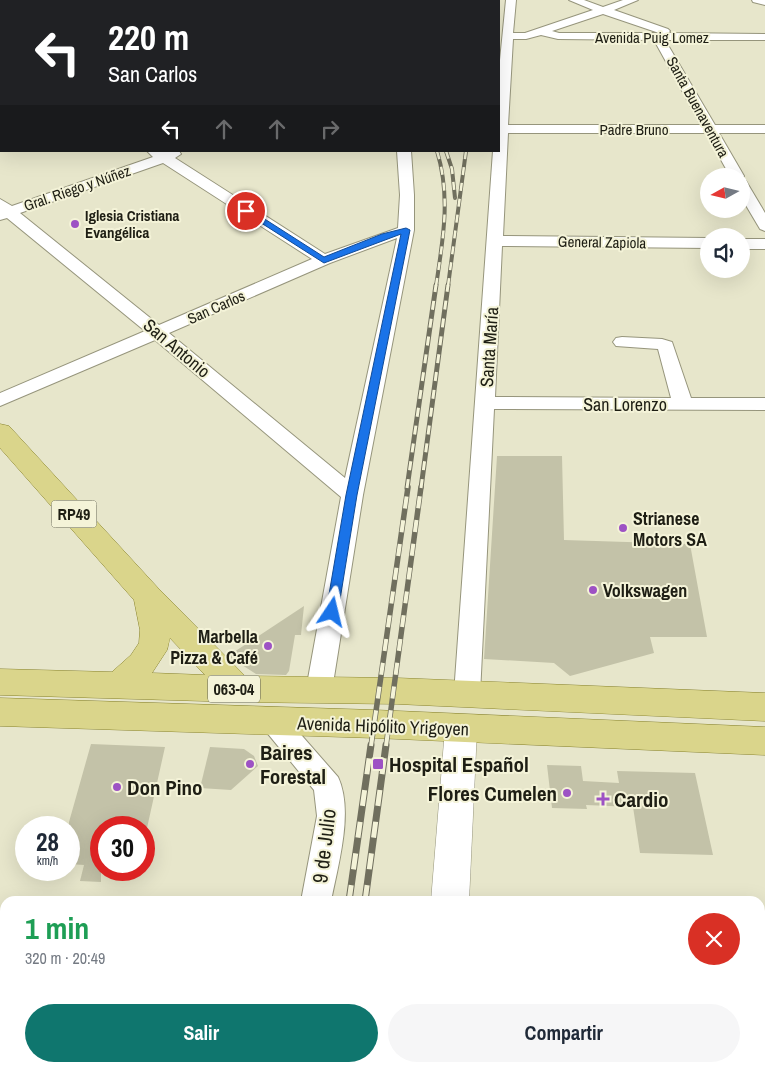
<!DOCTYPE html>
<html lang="es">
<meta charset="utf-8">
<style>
:root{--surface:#fff;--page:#f6f6f7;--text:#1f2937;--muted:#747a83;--accent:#0f766e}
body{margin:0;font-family:"Archivo Narrow",sans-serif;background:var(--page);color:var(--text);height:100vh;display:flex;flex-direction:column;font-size:19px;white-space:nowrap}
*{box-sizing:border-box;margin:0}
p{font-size:16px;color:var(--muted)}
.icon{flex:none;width:28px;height:28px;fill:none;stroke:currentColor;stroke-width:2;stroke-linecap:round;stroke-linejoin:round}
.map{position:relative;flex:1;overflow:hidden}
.side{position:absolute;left:0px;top:896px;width:765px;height:176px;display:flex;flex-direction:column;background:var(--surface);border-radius:15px 15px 0 0;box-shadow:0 5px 20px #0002}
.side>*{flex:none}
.guide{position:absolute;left:0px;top:0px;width:500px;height:152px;box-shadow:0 5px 20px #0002;background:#202124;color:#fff;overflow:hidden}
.needle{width:32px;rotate:262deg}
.controls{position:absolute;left:700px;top:168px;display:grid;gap:10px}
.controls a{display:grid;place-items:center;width:50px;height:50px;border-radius:50%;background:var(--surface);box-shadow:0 5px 20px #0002;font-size:25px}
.speed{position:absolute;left:15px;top:816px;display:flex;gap:10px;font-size:25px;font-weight:700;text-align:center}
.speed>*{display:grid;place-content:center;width:65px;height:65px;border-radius:50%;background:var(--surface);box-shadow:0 5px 20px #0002;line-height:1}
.speed small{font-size:12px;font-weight:400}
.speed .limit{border:8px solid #d22;background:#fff;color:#111}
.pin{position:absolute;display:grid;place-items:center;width:42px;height:42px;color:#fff;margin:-21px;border:2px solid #fff;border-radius:50%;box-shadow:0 1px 5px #0007}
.me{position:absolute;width:55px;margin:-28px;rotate:10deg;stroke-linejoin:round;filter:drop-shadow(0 0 4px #0008)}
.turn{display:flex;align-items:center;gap:18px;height:105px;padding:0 25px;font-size:22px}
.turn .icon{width:65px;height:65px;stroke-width:2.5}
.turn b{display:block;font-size:35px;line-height:42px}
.lanes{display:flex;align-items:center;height:48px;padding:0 25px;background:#0003;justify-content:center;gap:25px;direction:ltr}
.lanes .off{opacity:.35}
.round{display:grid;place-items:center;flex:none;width:52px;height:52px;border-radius:26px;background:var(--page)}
.headline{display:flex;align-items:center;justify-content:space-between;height:85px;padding:0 25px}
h1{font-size:30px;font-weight:800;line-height:38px;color:#1e9e55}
.cta{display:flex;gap:10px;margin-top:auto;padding:10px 25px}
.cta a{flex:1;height:58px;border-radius:30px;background:var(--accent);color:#fff;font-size:20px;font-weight:800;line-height:58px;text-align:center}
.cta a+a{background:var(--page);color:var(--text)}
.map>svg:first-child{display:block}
</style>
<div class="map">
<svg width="765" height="1072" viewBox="0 0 765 1072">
<rect width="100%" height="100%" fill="#e7e6cb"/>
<!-- building -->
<g fill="#c3c2a8">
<path d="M497,456h65l2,84 126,4 17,93h-57l4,16 -84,23 -16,-13 -70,-4z"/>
<path d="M304,606l-3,29h-6l-6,36 -3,4 -30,-1 -28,-18z"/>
<path d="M91,744l74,3 -18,81h-46v54l-21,-1 4,-16 -15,-1v-42z"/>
<path d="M210,747l34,2 10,7 4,10 -27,24 -31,-2z"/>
<path d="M547,765l34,1 2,15 36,2 -2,-12 78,2 18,82 -73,-2 -7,-46 -47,-2 1,4 -35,-1z"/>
</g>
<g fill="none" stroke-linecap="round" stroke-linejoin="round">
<!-- minor casing -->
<g stroke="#96957c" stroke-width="2">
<g id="minor">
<rect x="141" y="0" width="10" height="1"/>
<path d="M315,0h12v1h-11z"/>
<path d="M506,0h10l-3,33h12l68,-23 -24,-10h15l19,7 20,-7h15l-24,10 54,19 2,2 -2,2 97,1v6h-100l50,85h50v8h-46l25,43 -3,3v-3h-11l-24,-43h-198l-5,103 206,2v10l-207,-2 -7,151 176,1 -13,-49 -42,-3 -3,-4 3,-4 6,-1 40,2 10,3 19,56h74v12l-271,-1 -14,285 -4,8 -9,3 -9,-3 -4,-8 39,-543h6v-81zM603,14l56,19h-100l-7,-2zM541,35l17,4 96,1 47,85h-193l5,-86h13z"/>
<path d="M752,0h13v5l-12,-3z"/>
<path d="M0,51l1,1v8l-1,-1z"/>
<path d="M147,151h32l2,3 -6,4 150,96 73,-26 2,-33 -3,-44h14l3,44v35l-51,265 -31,195 -4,8 -9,3 -9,-3 -4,-8 35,-193 -186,-157 -155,66v-13l145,-62 -138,-113 -7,2v-21l12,7 141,-49zM163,163l149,96 -153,66 -139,-112zM397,238l-52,240 -176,-145 161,-70z"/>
<path d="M741,180l5,1 19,32v18l-5,-2 -19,-32z"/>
<rect x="741" y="239" width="24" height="10"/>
<path d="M273,710l9,3 56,64c16,34 0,88 -7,124h-30l16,-85 -3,-26 -50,-61 -4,-8 4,-8z"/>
<rect x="270" y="1068" width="34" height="4"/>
<rect x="424" y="1068" width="34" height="4"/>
</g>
</g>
<!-- tertiary casing -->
<g stroke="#96957c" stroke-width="1">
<g id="tertiary">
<path d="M461,715l12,4 4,10 -8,172h-38l14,-172 4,-10z"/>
<path d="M554,1068h44l2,4h-44z"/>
</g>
</g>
<!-- primary casing -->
<g stroke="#88832f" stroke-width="1">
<g id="primary">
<path d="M0,424l9,2 149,162 87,88 152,2 368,15v28l-368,-17 -159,-2 -238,-7v-26l112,3 19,-17 8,-12 1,-13 -6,-30 -134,-152zM170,638l35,37 -53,-2 15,-23z"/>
<path d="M0,698l375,12 390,17v28l-390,-17 -375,-12z"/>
</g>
</g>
<!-- minor -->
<use href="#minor" fill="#fff" fill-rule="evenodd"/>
<!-- tertiary -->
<use href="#tertiary" fill="#fff" fill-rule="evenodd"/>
<!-- primary -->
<use href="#primary" fill="#dad58b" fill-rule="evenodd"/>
<!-- rail-far3 casing -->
<g stroke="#706f5e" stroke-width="4">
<g id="rail-far3">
<path d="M446,151l6,18 3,29"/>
<path d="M436,286c7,-47 15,-89 1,-135"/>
<path d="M448,286l18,-135"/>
</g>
</g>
<!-- rail-far2 casing -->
<g stroke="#706f5e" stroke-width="5">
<g id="rail-far2">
<path d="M407,488l29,-203"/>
<path d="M421,488l27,-203"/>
</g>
</g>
<!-- rail-far1 casing -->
<g stroke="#706f5e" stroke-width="5.5">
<g id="rail-far1">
<path d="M371,746l37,-259"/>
<path d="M386,746l35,-259"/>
</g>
</g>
<!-- rail casing -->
<g stroke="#706f5e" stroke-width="7">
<g id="rail">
<path d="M349,901l22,-156"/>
<path d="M365,901l21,-156"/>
<path d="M343,1068v4"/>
<path d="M324,1072l1,-4"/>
</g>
</g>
<!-- rail-far3 -->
<use href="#rail-far3" stroke="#f4f3d8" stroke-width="2.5" stroke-dasharray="8" stroke-linecap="butt"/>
<!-- rail-far2 -->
<use href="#rail-far2" stroke="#f4f3d8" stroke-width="3" stroke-dasharray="9" stroke-linecap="butt"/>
<!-- rail-far1 -->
<use href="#rail-far1" stroke="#f4f3d8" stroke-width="4" stroke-dasharray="12" stroke-linecap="butt"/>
<!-- rail -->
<use href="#rail" stroke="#f4f3d8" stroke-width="5" stroke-dasharray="16" stroke-linecap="butt"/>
</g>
<!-- route -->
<path fill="#1a73e8" stroke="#114b97" d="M244,209h5l75,48 58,-23 24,-6 4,2 -53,265 -19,117 -2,3h-9l-1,-3 20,-117 55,-261 -77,29 -80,-51z"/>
<!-- markers -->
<g fill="#9d52c4" stroke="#f4f3d8" stroke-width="2">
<circle cx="75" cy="224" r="5"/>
<circle cx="623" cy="528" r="5"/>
<circle cx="593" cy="590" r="5"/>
<circle cx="268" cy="646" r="5"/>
<circle cx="250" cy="764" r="5"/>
<rect x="372" y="758" width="12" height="12" rx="2.5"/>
<circle cx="117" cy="787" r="5"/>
<circle cx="567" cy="793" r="5"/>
<path d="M600.5 791.5h5v5h5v5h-5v5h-5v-5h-5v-5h5z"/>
</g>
<g text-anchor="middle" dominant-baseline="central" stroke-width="4" stroke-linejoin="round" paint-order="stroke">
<!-- far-street labels -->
<g font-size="15" fill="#1e1e14" stroke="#f4f3d8">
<text x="652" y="37">Avenida Puig Lomez</text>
<text transform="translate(698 107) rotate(61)">Santa Buenaventura</text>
<text x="634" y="129">Padre Bruno</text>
<text transform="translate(77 188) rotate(-19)">Gral. Riego y Núñez</text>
<text transform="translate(602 242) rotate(1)">General Zapiola</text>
<text transform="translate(216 307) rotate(-24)">San Carlos</text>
</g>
<!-- far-poi labels -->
<g font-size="15" font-weight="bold" fill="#1e1e14" stroke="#f4f3d8" text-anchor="start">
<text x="85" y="215">Iglesia Cristiana<tspan x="85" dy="17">Evangélica</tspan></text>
</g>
<!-- shield labels -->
<g fill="#f4f3d8" stroke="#5e5e4f" stroke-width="1">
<rect x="51.5" y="500.5" width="45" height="27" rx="4"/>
<rect x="208" y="675.5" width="52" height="27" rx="4"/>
</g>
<g font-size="16" font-weight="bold" fill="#1e1e14">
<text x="74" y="514">RP49</text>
<text x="234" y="689">063-04</text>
</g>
<!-- street labels -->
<g font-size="18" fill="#1e1e14" stroke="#f4f3d8">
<text transform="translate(489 347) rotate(-86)">Santa María</text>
<text transform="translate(177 348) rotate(40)">San Antonio</text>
<text x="625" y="404">San Lorenzo</text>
<text transform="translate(383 726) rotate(2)">Avenida Hipólito Yrigoyen</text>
</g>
<!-- poi labels -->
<g font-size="18" font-weight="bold" fill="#1e1e14" stroke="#f4f3d8" text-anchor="start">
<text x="633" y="518">Strianese<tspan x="633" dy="21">Motors SA</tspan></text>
<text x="603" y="590">Volkswagen</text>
<text x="258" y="636" text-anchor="end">Marbella<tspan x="258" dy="21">Pizza &amp; Café</tspan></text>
</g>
<!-- near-poi labels -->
<g font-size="21" font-weight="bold" fill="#1e1e14" stroke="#f4f3d8" text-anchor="start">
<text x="260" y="752">Baires<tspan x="260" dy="24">Forestal</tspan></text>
<text x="389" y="764">Hospital Español</text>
<text x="127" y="787">Don Pino</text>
<text x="557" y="793" text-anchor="end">Flores Cumelen</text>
<text x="614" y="799">Cardio</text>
</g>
<!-- near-street labels -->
<g font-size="21" fill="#1e1e14" stroke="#f4f3d8">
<text transform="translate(324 846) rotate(-83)">9 de Julio</text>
</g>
</g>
</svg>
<div class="controls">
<a><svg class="needle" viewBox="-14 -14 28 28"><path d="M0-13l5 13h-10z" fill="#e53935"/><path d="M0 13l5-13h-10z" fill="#747a83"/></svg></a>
<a><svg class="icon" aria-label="sound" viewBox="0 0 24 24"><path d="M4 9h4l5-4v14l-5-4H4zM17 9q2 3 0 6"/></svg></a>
</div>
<div class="speed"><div>28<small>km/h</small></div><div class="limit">30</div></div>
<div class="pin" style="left:246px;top:211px;background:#d93025"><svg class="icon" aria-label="arrive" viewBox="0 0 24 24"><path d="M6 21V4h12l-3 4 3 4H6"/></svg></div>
<svg class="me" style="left:332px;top:612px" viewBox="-20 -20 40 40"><path d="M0-17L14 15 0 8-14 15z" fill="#1a73e8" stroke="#fff" stroke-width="4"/></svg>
<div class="guide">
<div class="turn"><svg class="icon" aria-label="left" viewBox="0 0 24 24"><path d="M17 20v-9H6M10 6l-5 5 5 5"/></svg><div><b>220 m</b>San Carlos</div></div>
<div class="lanes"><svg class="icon" aria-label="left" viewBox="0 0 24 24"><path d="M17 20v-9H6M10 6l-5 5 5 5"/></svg><svg class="icon off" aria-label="ahead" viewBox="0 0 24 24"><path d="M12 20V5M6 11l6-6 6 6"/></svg><svg class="icon off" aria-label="ahead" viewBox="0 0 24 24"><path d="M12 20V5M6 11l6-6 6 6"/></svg><svg class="icon off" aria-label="right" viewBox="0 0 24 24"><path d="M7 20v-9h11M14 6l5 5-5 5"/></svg></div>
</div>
<section class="side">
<div class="headline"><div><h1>1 min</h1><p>320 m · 20:49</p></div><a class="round" style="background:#d93025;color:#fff"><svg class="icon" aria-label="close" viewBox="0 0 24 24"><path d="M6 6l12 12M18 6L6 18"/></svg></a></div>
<div class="cta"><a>Salir</a><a>Compartir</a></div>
</section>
</div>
